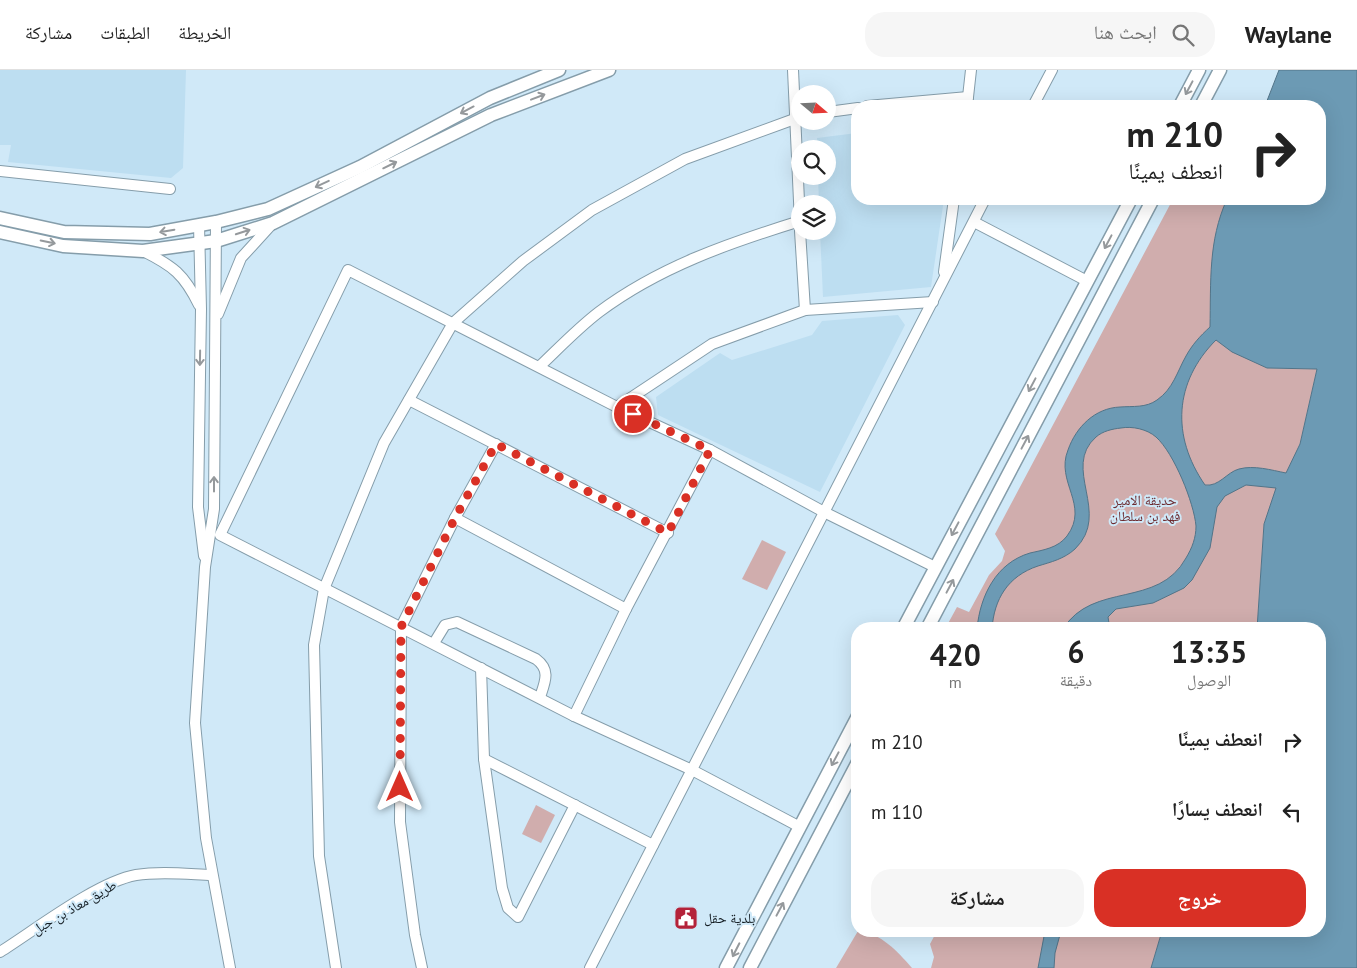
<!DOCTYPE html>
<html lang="ar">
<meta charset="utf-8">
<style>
:root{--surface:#fff;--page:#f6f6f6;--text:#222;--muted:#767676;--line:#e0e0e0;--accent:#d93025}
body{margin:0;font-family:"PT Sans","Noto Naskh Arabic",sans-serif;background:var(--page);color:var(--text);direction:rtl;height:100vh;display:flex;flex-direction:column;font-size:19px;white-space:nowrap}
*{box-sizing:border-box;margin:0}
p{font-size:16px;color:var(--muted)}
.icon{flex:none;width:28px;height:28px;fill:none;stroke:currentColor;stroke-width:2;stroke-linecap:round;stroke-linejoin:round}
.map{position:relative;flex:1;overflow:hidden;direction:ltr}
.details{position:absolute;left:851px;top:552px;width:475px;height:315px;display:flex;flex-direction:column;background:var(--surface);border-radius:20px;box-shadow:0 5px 20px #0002;direction:rtl}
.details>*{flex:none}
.top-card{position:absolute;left:851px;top:30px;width:475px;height:105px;border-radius:20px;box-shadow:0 5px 20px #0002;direction:rtl;background:#fff;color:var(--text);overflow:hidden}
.needle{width:32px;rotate:109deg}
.controls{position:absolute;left:791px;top:15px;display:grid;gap:10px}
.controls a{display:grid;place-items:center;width:45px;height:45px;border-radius:50%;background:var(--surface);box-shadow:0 5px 20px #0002;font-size:25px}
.pin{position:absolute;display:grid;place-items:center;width:42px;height:42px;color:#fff;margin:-21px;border:2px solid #fff;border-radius:50%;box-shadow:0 1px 5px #0007}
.me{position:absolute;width:55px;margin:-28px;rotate:0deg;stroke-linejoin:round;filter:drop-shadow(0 0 4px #0008)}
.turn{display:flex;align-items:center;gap:18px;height:105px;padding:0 20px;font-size:22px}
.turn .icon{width:65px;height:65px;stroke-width:2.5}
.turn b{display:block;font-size:35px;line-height:42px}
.eta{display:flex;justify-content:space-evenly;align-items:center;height:85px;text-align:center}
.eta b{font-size:30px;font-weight:700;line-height:35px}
.button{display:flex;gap:10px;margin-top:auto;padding:10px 20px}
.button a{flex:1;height:58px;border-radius:20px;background:var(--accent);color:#fff;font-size:20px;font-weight:700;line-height:58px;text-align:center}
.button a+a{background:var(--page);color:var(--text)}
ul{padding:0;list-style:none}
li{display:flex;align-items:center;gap:15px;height:70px;padding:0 20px}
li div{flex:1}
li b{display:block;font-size:19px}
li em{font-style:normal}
header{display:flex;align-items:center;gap:30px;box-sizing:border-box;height:70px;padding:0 25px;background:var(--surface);border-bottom:1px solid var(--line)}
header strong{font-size:24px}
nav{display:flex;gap:28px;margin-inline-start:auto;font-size:18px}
.search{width:350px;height:45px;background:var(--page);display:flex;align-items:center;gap:12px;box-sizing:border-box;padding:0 18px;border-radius:20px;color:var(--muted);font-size:19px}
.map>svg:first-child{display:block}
</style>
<header>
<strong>Waylane</strong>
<div class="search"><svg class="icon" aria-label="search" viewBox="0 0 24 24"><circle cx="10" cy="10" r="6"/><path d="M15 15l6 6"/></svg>ابحث هنا</div>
<nav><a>الخريطة</a><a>الطبقات</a><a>مشاركة</a></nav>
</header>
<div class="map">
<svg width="1357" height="898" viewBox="0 0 1357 898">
<rect width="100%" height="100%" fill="#d0e9f8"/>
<!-- built -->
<g fill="#bddef1">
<path d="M0,0h186l-3,98 -12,10 -163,-16 3,-17h-11z"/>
<path d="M857,63l1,66h86l-13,88 -108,10 -3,-66h8v-27h-9l-1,-28h10v-27h-10l-1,-11z"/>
<path d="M898,245l7,10 -85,167 -162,-77 -2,-18 64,-44 12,7 80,-25 10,-14z"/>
</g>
<!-- green -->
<g fill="#d0adad">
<path d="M1173,129h54c-18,41 -16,84 -17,128l57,41 50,1 -17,75 -36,80 -7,105h-312l12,-22 12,5 20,-37 13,-14 3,-10 -10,-17z"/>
<path d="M762,470l24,12 -19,38 -25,-11z"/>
<path d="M536,735l19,10 -14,28 -19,-9z"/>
<path d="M858,861c23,2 39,20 54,37h-76z"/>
<path d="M937,861h225l-11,37h-220l3,-11 -4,-13z"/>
</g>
<!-- water -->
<g fill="#6c9ab4" stroke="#527488" fill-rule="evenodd">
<path d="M1279,0h78v898h-206l11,-37h158v-302h-63l7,-105 12,-36 -30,-3 -21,11 -8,11 -7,41 -18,32 -8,8 -31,15 -37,6 -8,8 2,12h-47c30,-48 95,-20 123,-71 6,-10 10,-20 10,-32 -2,-23 -22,-73 -40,-89 -9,-8 -24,-11 -35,-9 -9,1 -18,3 -25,9 -35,31 16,76 -21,112 -11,10 -24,13 -37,17 -30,10 -44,33 -46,63h-15c3,-33 19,-66 53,-76 13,-3 28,-5 37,-17 23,-31 -12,-54 1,-86 8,-23 27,-42 52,-43 13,-1 26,1 37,-7 16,-11 20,-28 29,-44 6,-11 14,-20 24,-29 1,-45 -2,-86 17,-128h93v-93h-55zM1216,270l16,12 35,16 50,1 -17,75 -14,29c-15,-3 -32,-8 -47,-4 -12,3 -20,18 -34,16 -34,-49 -31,-103 11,-145z"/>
<path d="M1045,861h16l-6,22 -1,15h-16z"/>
</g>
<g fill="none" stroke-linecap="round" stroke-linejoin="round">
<!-- minor casing -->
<g stroke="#859daa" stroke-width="12">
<g id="minor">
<path d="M793,0l7,153"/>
<path d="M867,36l101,-9"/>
<path d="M967,36l4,-36"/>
<path d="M1033,36l19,-36"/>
<path d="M828,42l30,-4"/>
<path d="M0,101l170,18"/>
<path d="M216,152l-2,287 -9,58 -10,156 11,115 24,130"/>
<path d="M974,152l113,59"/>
<path d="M199,155l2,84 -3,198 6,49"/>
<path d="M800,161l5,79"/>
<path d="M143,181c30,15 41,23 56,54"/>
<path d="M944,202l10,-73"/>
<path d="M218,244l23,-56 32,-35"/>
<path d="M540,296c19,-18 38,-38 59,-54 60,-45 130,-69 201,-91"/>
<path d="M409,330l259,133"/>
<path d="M617,337l95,-63 93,-34 128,-8"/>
<path d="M496,374l-41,74 171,91"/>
<path d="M434,573l11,-18 12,-3 79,37c15,11 9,23 4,38"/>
<path d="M481,598l3,91 18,129 6,20 10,9 57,-112"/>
<path d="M574,646l52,-107 84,-159"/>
<path d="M484,689l169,86"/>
<path d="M800,757l-108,-57 -118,-54 -354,-181 128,-265 269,137 93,43 114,62 111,55"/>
<path d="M0,882c35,-22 97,-70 136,-77 24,-4 51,-1 76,0"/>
<path d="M336,898l-17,-112 -5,-211 10,-56 60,-146 69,-120 70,-62 69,-51 93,-51 115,-42"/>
<path d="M422,898l-7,-33 -15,-113 1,-195 54,-109"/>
<path d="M590,898l395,-769"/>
</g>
</g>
<!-- tertiary casing -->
<g stroke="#859daa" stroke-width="15">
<g id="tertiary">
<path d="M1180,36l19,-36"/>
<path d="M1201,36l19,-36"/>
<path d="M0,148l64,14 86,2 66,-12 52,-13 92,-42 130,-69 69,-28"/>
<path d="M0,162l63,14 80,5 73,-10 57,-18 218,-108 118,-45"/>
<path d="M903,559l228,-430"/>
<path d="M927,559l226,-430"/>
<path d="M726,898l132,-252"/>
<path d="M750,898l108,-206"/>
</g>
</g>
<!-- minor -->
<use href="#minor" stroke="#fff" stroke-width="10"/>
<!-- tertiary -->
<use href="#tertiary" stroke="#fff" stroke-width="12"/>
</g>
<!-- one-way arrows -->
<defs><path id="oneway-shaft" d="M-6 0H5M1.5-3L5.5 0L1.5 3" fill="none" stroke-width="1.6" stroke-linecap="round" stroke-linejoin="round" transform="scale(1.25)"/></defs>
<g stroke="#95999c">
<use href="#oneway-shaft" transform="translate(1189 18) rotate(118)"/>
<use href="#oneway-shaft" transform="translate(538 27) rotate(-21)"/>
<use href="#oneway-shaft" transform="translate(467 40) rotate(152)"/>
<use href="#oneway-shaft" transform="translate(390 95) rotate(-26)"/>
<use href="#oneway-shaft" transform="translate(322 114) rotate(155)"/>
<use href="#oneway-shaft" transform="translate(167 161) rotate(170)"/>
<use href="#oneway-shaft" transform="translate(243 162) rotate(-18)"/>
<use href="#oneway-shaft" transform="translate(48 172) rotate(12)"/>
<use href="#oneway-shaft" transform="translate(1108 172) rotate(118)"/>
<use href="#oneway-shaft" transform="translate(200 288) rotate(91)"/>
<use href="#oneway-shaft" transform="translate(1032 315) rotate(118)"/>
<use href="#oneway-shaft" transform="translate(1025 372) rotate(-62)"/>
<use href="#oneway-shaft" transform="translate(214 414) rotate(-90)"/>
<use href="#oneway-shaft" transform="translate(955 459) rotate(118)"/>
<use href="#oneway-shaft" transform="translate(950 516) rotate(-62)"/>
<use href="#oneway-shaft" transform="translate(835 689) rotate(118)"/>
<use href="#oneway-shaft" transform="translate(780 839) rotate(-62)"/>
<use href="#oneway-shaft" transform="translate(736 880) rotate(117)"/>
</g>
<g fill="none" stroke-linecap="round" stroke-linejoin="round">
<!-- route -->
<path stroke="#d93025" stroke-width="9" stroke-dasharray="0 16.2" d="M400,717l1,-160 54,-109 41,-74 172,89 42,-83 -77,-36"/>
</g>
<!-- icons -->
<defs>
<g id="civic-square" transform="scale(1.25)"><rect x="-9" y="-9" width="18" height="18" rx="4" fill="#b42239" stroke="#d0e9f8"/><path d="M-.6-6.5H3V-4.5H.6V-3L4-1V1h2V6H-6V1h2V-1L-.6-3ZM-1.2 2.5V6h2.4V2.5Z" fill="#fff"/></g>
</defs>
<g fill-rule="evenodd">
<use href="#civic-square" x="686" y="848"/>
</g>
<g text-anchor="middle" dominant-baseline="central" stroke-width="4" stroke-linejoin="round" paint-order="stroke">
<!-- park labels -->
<g font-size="14" fill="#6c2b30" stroke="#d0e9f8">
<text x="1145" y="430">حديقة الامير<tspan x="1145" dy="16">فهد بن سلطان</tspan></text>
</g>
<!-- street labels -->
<g font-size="14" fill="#141d23" stroke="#d0e9f8">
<text transform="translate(74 837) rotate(-30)">طريق معاذ بن جبل</text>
</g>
<!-- poi labels -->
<g font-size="14" fill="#141d23" stroke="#d0e9f8" text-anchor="start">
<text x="704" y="848">بلدية حقل</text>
</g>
</g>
</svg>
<div class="controls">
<a><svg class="needle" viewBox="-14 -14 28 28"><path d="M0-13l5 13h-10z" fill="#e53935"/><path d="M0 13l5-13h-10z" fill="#767676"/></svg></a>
<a><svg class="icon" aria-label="search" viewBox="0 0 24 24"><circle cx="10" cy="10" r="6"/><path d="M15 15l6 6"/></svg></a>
<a><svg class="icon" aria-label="layers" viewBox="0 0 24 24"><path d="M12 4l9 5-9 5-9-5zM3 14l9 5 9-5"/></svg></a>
</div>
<div class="pin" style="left:633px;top:344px;background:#d93025"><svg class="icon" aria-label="arrive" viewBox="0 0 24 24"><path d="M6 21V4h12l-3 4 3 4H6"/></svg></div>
<svg class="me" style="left:400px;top:717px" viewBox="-20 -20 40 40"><path d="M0-17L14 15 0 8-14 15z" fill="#d93025" stroke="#fff" stroke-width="4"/></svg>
<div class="top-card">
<div class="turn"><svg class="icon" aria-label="right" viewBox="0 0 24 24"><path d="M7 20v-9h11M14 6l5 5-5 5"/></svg><div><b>210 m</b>انعطف يمينًا</div></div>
</div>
<section class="details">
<div class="eta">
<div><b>13:35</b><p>الوصول</p></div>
<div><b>6</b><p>دقيقة</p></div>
<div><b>420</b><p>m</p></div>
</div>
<ul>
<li><svg class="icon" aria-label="right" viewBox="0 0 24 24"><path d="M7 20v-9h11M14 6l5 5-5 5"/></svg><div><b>انعطف يمينًا</b></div><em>210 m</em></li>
<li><svg class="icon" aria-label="left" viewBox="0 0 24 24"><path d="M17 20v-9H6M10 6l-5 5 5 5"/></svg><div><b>انعطف يسارًا</b></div><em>110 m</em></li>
</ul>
<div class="button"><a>خروج</a><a>مشاركة</a></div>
</section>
</div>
